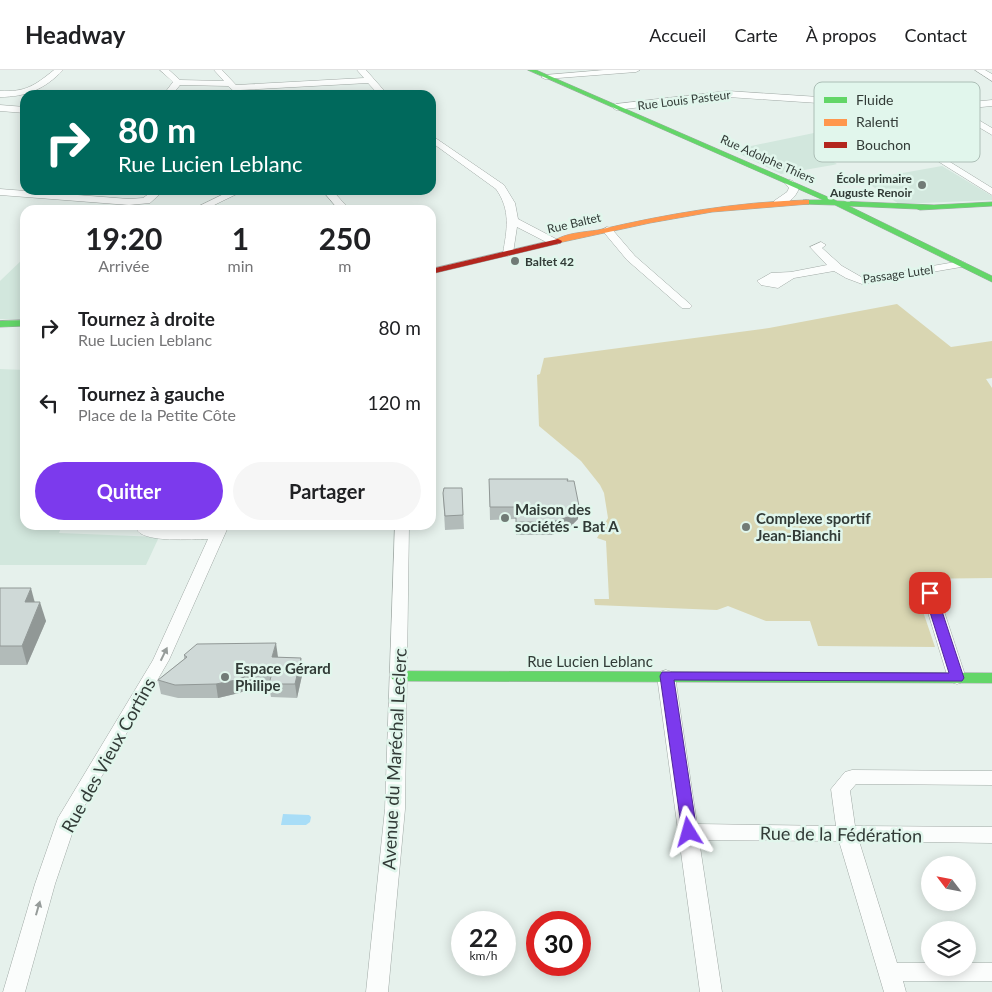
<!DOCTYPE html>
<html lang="fr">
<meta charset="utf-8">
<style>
:root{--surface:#fff;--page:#f6f6f6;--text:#202124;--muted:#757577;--line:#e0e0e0;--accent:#7c3aed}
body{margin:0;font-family:Lato,sans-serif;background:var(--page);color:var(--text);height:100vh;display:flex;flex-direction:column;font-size:19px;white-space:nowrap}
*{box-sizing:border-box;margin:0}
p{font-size:16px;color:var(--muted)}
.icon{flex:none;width:28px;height:28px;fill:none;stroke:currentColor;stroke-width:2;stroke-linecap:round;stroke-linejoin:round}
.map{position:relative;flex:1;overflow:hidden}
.panel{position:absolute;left:20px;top:135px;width:416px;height:325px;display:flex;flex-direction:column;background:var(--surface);border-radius:15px;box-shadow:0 2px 12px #0003}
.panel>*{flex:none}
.guide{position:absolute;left:20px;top:20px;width:416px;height:105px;border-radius:15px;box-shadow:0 2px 12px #0003;background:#00695c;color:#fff;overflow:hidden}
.needle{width:32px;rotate:302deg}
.buttons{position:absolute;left:921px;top:786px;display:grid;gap:10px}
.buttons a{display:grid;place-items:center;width:55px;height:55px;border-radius:50%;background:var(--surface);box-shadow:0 2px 12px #0003;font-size:25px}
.speed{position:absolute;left:451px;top:841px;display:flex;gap:10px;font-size:25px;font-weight:700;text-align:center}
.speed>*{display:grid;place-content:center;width:65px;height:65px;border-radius:50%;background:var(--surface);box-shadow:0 2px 12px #0003;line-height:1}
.speed small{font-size:12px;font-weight:400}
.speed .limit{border:8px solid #d22;background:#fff;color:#111}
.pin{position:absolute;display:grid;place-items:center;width:42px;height:42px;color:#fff;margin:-21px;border-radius:10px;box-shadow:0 2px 8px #0006}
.me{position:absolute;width:55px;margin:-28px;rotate:352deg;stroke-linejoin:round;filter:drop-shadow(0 0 4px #0008)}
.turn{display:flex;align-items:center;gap:18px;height:105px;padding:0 15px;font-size:22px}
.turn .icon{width:65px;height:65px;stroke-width:2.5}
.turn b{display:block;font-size:35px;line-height:42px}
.eta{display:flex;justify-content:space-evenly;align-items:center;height:85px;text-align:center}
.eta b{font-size:30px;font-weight:700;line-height:35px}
.button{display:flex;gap:10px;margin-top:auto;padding:10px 15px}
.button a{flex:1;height:58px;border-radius:30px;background:var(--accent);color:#fff;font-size:20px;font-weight:700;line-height:58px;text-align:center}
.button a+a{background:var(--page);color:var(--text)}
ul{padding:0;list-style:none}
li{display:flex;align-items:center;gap:15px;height:75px;padding:0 15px}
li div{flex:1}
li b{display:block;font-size:19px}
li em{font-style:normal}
header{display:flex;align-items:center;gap:30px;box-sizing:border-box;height:70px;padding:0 25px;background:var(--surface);border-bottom:1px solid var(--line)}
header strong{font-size:24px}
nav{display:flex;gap:28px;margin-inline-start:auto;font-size:18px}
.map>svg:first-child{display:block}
</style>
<header>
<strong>Headway</strong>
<nav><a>Accueil</a><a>Carte</a><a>À propos</a><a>Contact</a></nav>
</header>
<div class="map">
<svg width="992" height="922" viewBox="0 0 992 922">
<rect width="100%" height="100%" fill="#e6f1ec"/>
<!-- built -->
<g fill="#d2e7dd">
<path d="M838,58l36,24 -42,9 5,3 -4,1 -52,9 -49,-24z"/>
<path d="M942,96l50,30v4l-93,4 -36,-24z"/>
<path d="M25,187v62h-25v-38z"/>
<path d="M0,299l25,1v155h37l-3,8 100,4 -13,28h-146z"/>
</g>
<!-- green -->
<path fill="#d9d6b2" d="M897,234l54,43 41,-6v37l-6,1 6,9v190l-80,1 23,68 -117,-1 -8,-25h-44l-38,-15 -11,4 -122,-5 -1,-6h15l-3,-58 -9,-3 11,-20 -4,-25 -4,-8 -19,-24 -42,-35 -2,-51 3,-1 4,-16 225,-30z"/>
<!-- water -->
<path fill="#a8ddf7" d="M283,744l26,1 2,2 -1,5 -4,3h-25z"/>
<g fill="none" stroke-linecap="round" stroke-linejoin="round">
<!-- street casing -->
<g stroke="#a0a9a5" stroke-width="1">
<g id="street">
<path d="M54,0h9c-18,19 -37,27 -63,27v-6c26,1 34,-5 54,-21z"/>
<path d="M160,0h9l11,10 44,1 -10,-11h8l14,15 128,-7 -7,-8h9l22,25h-9l-11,-12 -128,7 -4,3 -8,-7 -48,-1 -8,10h-9l10,-13z"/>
<path d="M604,0h36l-4,2 -91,7 -4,-2 4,-2z"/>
<path d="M975,0h10l7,4v7z"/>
<path d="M728,21l212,14 52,-5v6l-32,3 32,19v7l-42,-25 -92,-5 134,83v7l-144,-90 -120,-8 -112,13 -4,-3 4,-3z"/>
<path d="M0,35l25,2v6l-25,-2z"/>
<path d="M431,65l73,50 11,18 3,16 40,21 1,2 -1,2h-8l-33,-17 -4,26 -5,3 -4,-1 -1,-2c4,-23 8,-43 -7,-64l-65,-47z"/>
<path d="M790,110l3,1 6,7c-3,10 -14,19 -25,17v-4l13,-9 2,-4 -4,-5z"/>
<path d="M0,119l129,10 14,-1 7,-5 -1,-3h10l1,4 -10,9 -21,2 -129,-10z"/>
<path d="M232,120h13l-41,20h-13z"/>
<path d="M322,120h10l18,20h-11z"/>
<path d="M607,157l4,1 24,28 55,48 2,2 -2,2h-8l-55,-48 -25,-30z"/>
<path d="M821,172l5,3 -4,3 20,18 21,12 98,-17 6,3 -6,3 -99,17 -16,-6 -12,-7 -40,7 -16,10 -17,-3 -4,-4 14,-8 20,-1 36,-7 -17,-18z"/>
<path d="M139,455h14v3l59,2 3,-5h14l-60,135 -92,159 -22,65 -30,108h-22l32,-108 23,-66 95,-158 55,-121c-16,0 -63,4 -71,-9z"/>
<path d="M395,455h14l-4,284 -17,183h-22l19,-183z"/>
<path d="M930,518l6,1 2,4 28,85 -3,4 -6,2 -6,-2 -3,-4 -26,-85 2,-4z"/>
<path d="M666,600l6,2 3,4 22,148 139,2 -5,-37 14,-17 7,-2 140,1v14l-136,-1 -6,7 5,35 137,1v16l-133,-2 38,122h33v5h38v-5h24v18h-89l3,11h-22l-45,-151 -140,-1 23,152h-22l-43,-316 3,-4z"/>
</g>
</g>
<!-- fast casing -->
<g stroke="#a0a9a5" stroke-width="1">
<g id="fast">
<path d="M528,0h8l301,131 97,4 58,-3v4l-72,4 -3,-1 -68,-3 143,70v6l-157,-77 -32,-1v-4h20z"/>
<path d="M25,250v6l-25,1v-6z"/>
<path d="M397,601l595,2v10l-595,-2 -5,-2 -1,-3 1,-3z"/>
</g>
</g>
<!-- slow casing -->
<g stroke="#a0a9a5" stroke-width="1">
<path id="slow" d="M806,130h3v4l-97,8 -62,11 -92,20 -4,-2c10,-8 31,-9 44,-11 69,-16 137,-28 208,-30z"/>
</g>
<!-- jam casing -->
<g stroke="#a0a9a5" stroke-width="1">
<path id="jam" d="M558,169l4,2 -1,2 -130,31v-5z"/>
</g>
<!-- street -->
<use href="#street" fill="#fbfdfc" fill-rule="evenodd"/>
<!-- fast -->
<use href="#fast" fill="#63d668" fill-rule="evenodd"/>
<!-- slow -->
<use href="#slow" fill="#ff974d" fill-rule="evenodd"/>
<!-- jam -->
<use href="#jam" fill="#b3261e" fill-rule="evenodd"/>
</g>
<!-- wall -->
<g fill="#b2bbb9">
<path d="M489,409h79v2l10,38 -11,11 -16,5h-35v-16l-26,1z"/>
<path d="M462,418l2,41 -19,1 -2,-37z"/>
<path d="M0,518l35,14 11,19 -19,44h-27z"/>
<path d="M184,585l117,3 2,13 -6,27 -26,-1 -2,-10h-14l-16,6 -21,5h-40l-17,-4 -3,-14 26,-21z"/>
</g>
<!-- shaded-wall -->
<g fill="#919896">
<path d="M579,436l-1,13 -11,11 -16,5 1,-13z"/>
<path d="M31,518l5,19 -11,-5z"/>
<path d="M40,532l6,19 -19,44 -5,-19z"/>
<path d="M276,573l2,14h-6z"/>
<path d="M301,588l2,13 -6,27 -2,-14z"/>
<path d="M253,603l2,14 -16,6 -21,5 -2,-14z"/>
</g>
<!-- building -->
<g fill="#cfd9d7" stroke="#919896">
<path d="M489,409h79l-1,2h7l5,25 -11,11 -16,5h-36v-15h-26z"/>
<path d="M444,418h18l1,27 -18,1 -2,-23z"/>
<path d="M0,518h31l-6,14h15l-18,44h-22z"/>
<path d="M276,573l-4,14 29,1 -6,26h-26l3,-11h-19l-17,7 -20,4 -41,1 -17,-5 29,-23 -3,-2 13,-11z"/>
</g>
<!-- one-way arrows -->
<defs><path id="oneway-solid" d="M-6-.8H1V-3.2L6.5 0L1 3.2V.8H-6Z" transform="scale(1.25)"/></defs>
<g fill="#969c9a">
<use href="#oneway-solid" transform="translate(164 584) rotate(-64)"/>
<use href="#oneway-solid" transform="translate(38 838) rotate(-74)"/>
</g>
<!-- route -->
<path fill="#7c3aed" stroke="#51269a" d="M930,519l6,4 28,85 -2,3 -288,-1 23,152 -3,4 -5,2 -5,-2 -2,-4 -22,-156 2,-4 287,1 -25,-80z"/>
<!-- markers -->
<g fill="#717b76" stroke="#e1f6ec" stroke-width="2">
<circle cx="922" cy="115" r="5"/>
<circle cx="515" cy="191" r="5"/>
<circle cx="505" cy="448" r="5"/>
<circle cx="746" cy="457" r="5"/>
<circle cx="225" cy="607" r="5"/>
</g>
<g text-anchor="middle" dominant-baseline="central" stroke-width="5" stroke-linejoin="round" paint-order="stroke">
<!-- far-street labels -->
<g font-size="12" fill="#323b37" stroke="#e1f6ec">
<text transform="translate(684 30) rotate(-7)">Rue Louis Pasteur</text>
<text transform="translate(768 89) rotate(24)">Rue Adolphe Thiers</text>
<text transform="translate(574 153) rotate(-13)">Rue Baltet</text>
<text transform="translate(898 204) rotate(-8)">Passage Lutel</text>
</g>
<!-- far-poi labels -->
<g font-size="12" font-weight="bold" fill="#323b37" stroke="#e1f6ec" text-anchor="end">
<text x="912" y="108">École primaire<tspan x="912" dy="14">Auguste Renoir</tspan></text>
<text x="525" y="191" text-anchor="start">Baltet 42</text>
</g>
<!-- poi labels -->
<g font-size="15" font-weight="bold" fill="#323b37" stroke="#e1f6ec" text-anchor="start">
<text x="515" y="439">Maison des<tspan x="515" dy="17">sociétés - Bat A</tspan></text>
<text x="756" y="448">Complexe sportif<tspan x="756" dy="17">Jean-Bianchi</tspan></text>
<text x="235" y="598">Espace Gérard<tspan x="235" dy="17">Philipe</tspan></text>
</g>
<!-- street labels -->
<g font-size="15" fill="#323b37" stroke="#e1f6ec">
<text x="590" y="591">Rue Lucien Leblanc</text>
</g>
<!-- near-street labels -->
<g font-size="18" fill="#323b37" stroke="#e1f6ec">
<text transform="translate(108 685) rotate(-61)">Rue des Vieux Cortins</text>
<text transform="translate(394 689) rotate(-87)">Avenue du Maréchal Leclerc</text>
<text transform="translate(841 764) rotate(1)">Rue de la Fédération</text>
</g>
</g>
<!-- legend -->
<rect x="814" y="12" width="166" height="80" rx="8" fill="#e1f6ec" stroke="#acbeb6" stroke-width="1"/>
<rect x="824" y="27" width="23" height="6" fill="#63d668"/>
<rect x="824" y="49" width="23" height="7" fill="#ff974d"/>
<rect x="824" y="72" width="23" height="6" fill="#b3261e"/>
<g font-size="14" fill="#323b37">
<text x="856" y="35">Fluide</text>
<text x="856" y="57">Ralenti</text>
<text x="856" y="80">Bouchon</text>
</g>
</svg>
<div class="buttons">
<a><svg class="needle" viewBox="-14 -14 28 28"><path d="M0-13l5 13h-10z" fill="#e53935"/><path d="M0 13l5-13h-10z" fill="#757577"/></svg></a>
<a><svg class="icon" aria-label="layers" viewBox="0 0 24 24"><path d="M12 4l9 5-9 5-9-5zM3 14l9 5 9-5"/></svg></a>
</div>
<div class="speed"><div>22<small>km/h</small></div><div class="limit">30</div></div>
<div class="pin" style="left:930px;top:523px;background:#d93025"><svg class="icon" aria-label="arrive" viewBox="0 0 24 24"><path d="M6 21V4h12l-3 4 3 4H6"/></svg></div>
<svg class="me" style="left:689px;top:762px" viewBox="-20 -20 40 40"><path d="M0-17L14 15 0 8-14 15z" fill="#7c3aed" stroke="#fff" stroke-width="4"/></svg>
<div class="guide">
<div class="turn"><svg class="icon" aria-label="right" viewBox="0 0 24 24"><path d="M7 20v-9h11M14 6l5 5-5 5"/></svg><div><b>80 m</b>Rue Lucien Leblanc</div></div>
</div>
<section class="panel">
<div class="eta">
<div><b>19:20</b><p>Arrivée</p></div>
<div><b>1</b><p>min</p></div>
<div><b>250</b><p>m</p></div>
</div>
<ul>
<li><svg class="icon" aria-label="right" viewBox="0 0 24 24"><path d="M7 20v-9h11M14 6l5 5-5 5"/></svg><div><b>Tournez à droite</b><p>Rue Lucien Leblanc</p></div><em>80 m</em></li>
<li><svg class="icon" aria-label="left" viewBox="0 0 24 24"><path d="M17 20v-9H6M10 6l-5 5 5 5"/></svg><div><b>Tournez à gauche</b><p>Place de la Petite Côte</p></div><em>120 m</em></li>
</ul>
<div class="button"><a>Quitter</a><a>Partager</a></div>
</section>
</div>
